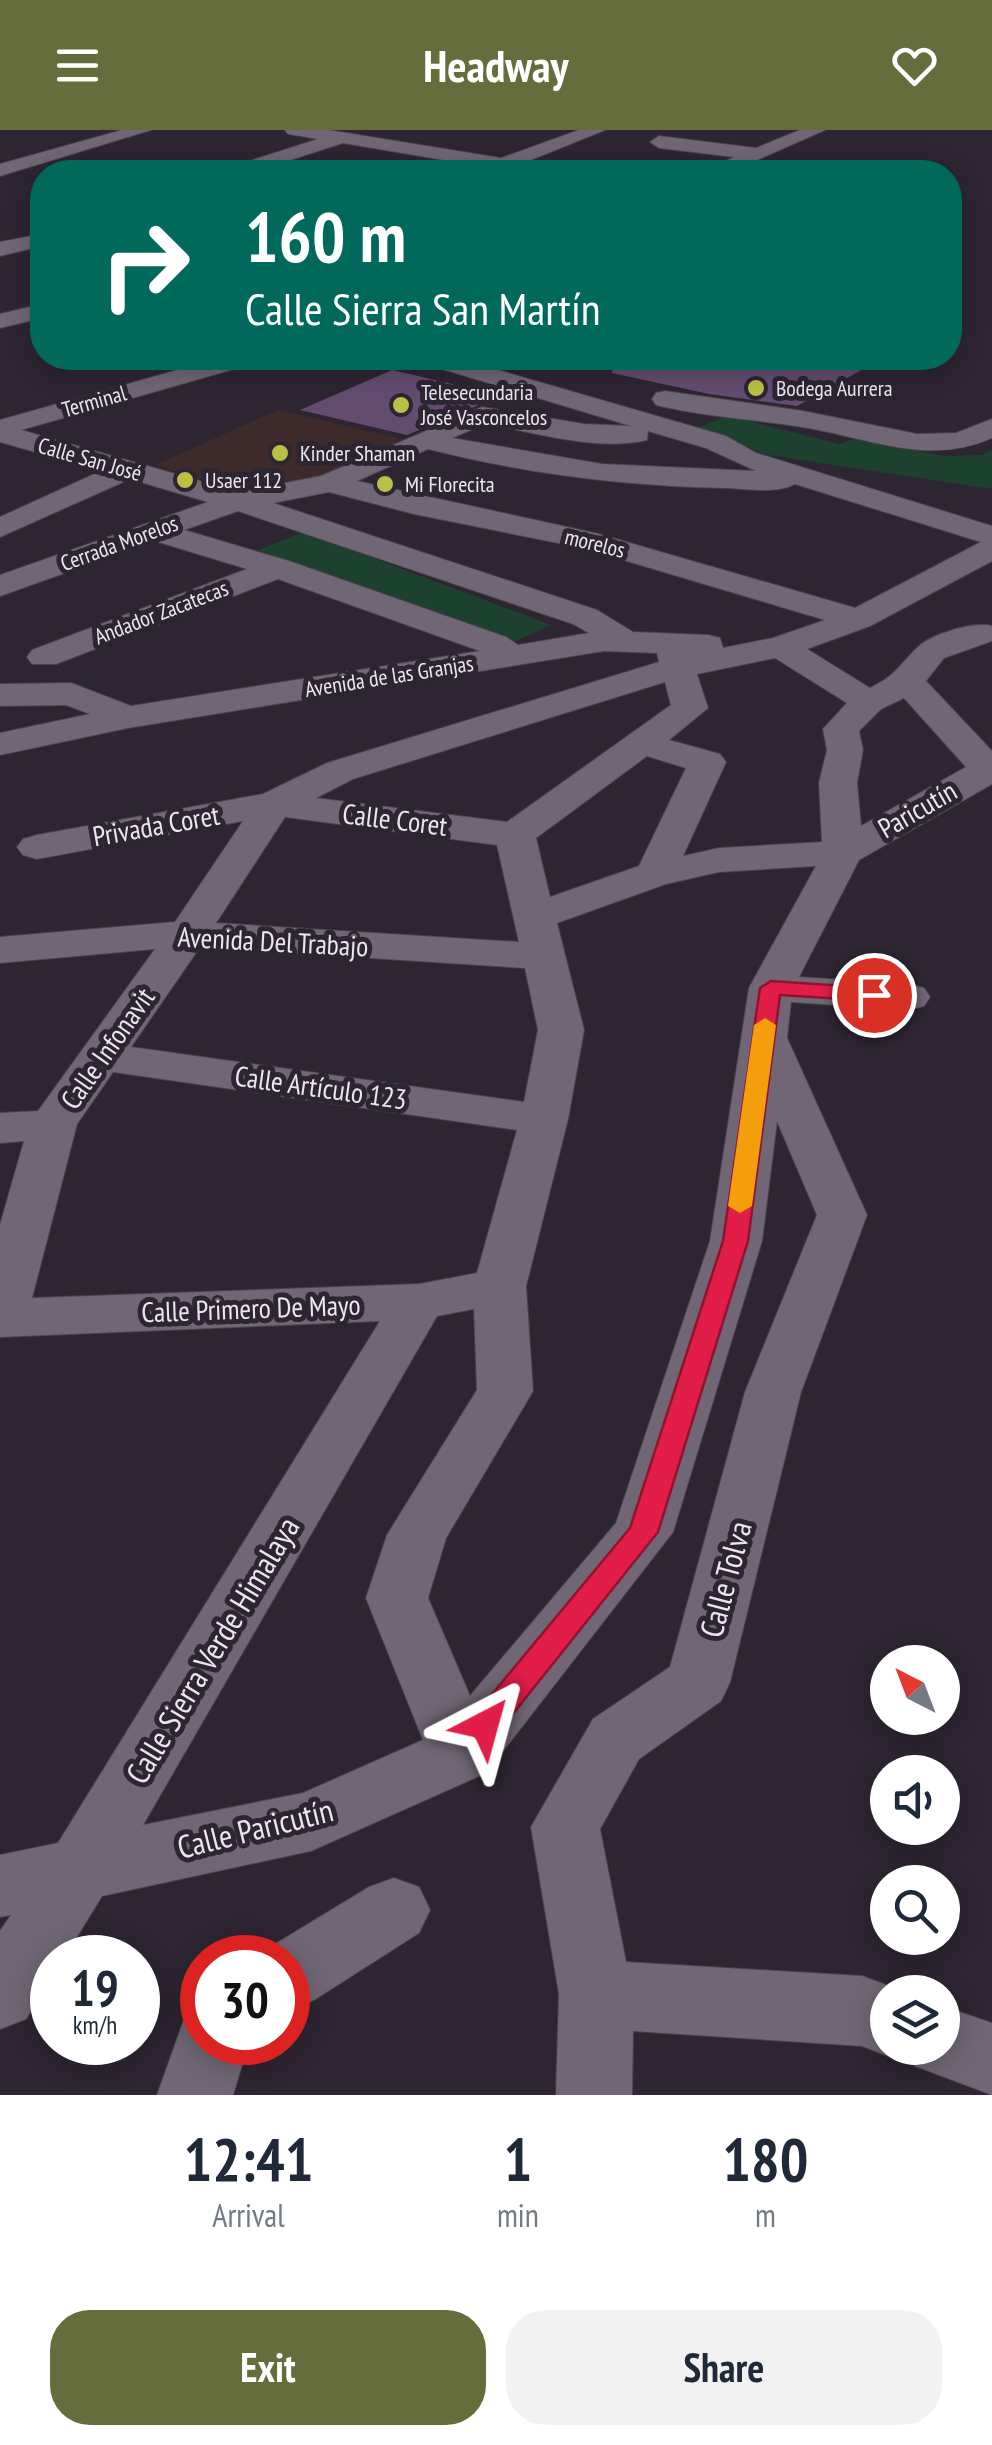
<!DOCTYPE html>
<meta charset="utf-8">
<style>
:root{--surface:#fff;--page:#f2f2f3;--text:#1f2937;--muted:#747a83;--accent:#656d3d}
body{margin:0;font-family:"PT Sans Narrow",sans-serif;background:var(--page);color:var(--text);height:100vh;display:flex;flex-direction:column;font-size:38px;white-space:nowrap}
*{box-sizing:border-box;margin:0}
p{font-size:32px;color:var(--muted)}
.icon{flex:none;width:55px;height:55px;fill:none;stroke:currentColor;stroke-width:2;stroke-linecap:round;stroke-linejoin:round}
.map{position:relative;height:1965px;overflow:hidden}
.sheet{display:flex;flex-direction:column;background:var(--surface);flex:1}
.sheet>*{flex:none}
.banner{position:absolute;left:30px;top:30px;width:932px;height:210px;border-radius:40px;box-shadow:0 5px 25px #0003;background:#00695c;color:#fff;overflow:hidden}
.needle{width:65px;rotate:318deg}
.controls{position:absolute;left:870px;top:1515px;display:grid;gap:20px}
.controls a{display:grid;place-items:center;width:90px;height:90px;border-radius:50%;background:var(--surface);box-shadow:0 5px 25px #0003;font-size:50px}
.speed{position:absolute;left:30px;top:1805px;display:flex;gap:20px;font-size:50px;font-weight:700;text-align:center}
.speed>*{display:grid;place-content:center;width:130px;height:130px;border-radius:50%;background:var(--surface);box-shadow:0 5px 25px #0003;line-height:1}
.speed small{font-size:25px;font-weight:400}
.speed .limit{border:15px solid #d22;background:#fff;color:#111}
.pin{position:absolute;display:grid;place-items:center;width:85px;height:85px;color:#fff;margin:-42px;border:5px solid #fff;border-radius:50%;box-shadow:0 2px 10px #0007}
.me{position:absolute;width:110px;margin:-55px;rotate:39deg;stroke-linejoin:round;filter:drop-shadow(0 0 8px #0008)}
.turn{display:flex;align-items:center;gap:35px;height:210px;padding:0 50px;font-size:45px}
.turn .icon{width:130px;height:130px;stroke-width:2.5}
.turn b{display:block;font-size:70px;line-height:85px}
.eta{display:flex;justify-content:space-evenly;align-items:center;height:170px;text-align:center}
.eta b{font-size:60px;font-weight:700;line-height:70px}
.primary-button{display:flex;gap:20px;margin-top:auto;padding:20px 50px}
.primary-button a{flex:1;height:115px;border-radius:40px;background:var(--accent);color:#fff;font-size:40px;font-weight:700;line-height:115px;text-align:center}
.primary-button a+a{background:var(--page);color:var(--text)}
header{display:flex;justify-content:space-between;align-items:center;height:130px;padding:0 50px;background:var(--accent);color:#fff;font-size:45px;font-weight:700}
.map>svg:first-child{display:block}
</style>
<header><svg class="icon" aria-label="menu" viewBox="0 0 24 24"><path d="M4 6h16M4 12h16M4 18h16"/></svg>Headway<svg class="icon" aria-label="heart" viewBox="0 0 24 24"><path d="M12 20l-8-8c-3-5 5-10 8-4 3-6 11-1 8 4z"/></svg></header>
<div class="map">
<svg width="992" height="1965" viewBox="0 0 992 1965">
<rect width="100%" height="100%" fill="#2d2532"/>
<!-- education -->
<path fill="#3e2a2a" d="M278,280l128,30 -85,38 -76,15 -90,-28z"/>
<!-- green -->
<g fill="#1c412f">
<path d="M729,286l110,28 19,-6 85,18 39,-1 10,-6v40l-224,-34 -73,-27z"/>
<path d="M304,402l247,93 -46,21 -247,-96z"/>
</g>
<!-- building -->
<g fill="#644c70">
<path d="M614,228h269l-86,48 -88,-12 -97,-21z"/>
<path d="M392,240l116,27 -17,8 -10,-1 -74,31 -107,-25z"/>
</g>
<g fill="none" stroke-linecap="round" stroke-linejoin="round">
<!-- minor casing -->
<g stroke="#49424c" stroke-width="2">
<g id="minor">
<path d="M122,0h29l-151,46v-12z"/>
<path d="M285,0h43l173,28 78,-28h26l-94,38 -40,4 8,-6 -136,-23 -90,29h-27l2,-4 90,-29 -30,-5z"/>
<path d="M800,0h25l-95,42h-26l30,-15 -75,-9 -9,-6 9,-6 97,12z"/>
<path d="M42,104v12l-42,10v-14z"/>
<path d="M42,174v14l-42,10v-14z"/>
<path d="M220,228h39l-4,5 -234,67 218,62 82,-16 161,-69 102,17 47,2 -209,-63 -4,-5h38l270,78 30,17 236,73v35l-122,65 -63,23 63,39c28,-14 27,-21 48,-41 13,-13 56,-26 74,-21v15l-48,17 -18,23 66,70v33l-133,76 -60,117 109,7 16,4 6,9 -6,9 -16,4 -117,-8 -4,36 80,177 -66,177 -71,290 -9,19 -82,58 -39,70 26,133 236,14 43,16h-17v56h54v-42l50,17v72l-77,-29 -7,-18 -20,8 -26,-10 -229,-15 -1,64h-76l3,-101 -28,-167 62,-108 77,-52 75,-275 72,-177 -40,-94 -15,120 -89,291 -187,241 -175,78 -209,45 -38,62h-12v18l-26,43 -26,10v-98l11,-16 -11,2v-62l58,-12 322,-522 -380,16v-112l24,-84 -24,2v-30l38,-2 117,-162 -155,14v-26l175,-15 68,-101 -206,38 -14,-4 -6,-8 6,-8 14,-4 226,-41 64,-31 332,-101 -2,-9 -53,-2 -476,77 -128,27v-22l90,-19 -24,-9 -66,1v-22l71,-1 60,23 349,-55 -202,-72 -222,85h-24l-5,-7 5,-7 215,-81 -92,-28 -155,55v-21l208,-73 -78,-23 -130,58v-20l101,-46 -101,-29v-22zM485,294c49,8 112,28 162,16l1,-9 58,17 50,23 -154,-7 -150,-26zM428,319c99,25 197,37 299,39 20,1 51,6 68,-4l186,58 -126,66 -256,-74 -242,-53zM329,362l85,22 169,34 242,72 -52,18 -50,10 -3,-10 -12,-3 -75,-3 -36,-22 -324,-107zM238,381l335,113 16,9 -71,12 -12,-8 -217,-76 -105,-31zM775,528l72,45 -24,26 4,21 -8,33 3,59 -103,6 -36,8 43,-94 -6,-8 -51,-14 39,-32 -11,-34zM665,552l6,23 -164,117 -191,-24 37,-19zM904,568l62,69 -105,59 -4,-43 6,-33 -4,-19 22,-22zM647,626l39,12 -47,98 -89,31 -14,-59zM285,687l212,28 22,97 -303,-19zM816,736l-67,122 -39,253 -94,282 -146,173 -42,-98 18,-60 87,-147 -7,-105 42,-167 16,-89 -27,-107 109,-39 53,-12zM200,817l325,21 13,62 -14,72 -393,-55zM113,942l404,58 -40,143 -58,11 -387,14 45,-174zM474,1179l3,81 -90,145 -21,63 57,142 -120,53 -160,32 294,-509z"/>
<path d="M665,261l138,20 114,23 39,-1 36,-14v19c-64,29 -126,-1 -190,-11 -49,-8 -98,-10 -146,-22l-4,-6 4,-6z"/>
<path d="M394,1748l25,9 11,23 -11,23 -105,67 -26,10v-52h-28l2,-6 107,-65z"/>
<path d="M202,1880v32h47l-16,53h-76l28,-78z"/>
</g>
</g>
<!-- minor -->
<use href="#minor" fill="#706675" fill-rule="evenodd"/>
</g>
<!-- route -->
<path fill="#e11d48" stroke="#92132f" stroke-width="2.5" d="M771,851l103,7 10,7 -10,6 -94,-6 -32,246 -90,291 -162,203 -11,3 -11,-3 -5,-10 5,-9 156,-188 93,-287 37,-253z"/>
<!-- slow -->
<path fill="#f59e0b" d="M765,888l11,7 -24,181 -12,7 -12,-7 26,-181z"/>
<!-- markers -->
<g fill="#bbc045" stroke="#2d2532" stroke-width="4">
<circle cx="756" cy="258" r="10"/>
<circle cx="401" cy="275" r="10"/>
<circle cx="280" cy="323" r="10"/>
<circle cx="185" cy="350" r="10"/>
<circle cx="385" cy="354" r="10"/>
</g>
<g text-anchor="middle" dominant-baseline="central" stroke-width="10" stroke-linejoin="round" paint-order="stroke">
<!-- far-poi labels -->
<g font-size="22" fill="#ece6ef" stroke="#2d2532" text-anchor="start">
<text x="776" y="258">Bodega Aurrera</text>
<text x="421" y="262">Telesecundaria<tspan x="421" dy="25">José Vasconcelos</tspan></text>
<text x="300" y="323">Kinder Shaman</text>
<text x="205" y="350">Usaer 112</text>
<text x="405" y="354">Mi Florecita</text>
</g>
<!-- far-street labels -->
<g font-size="22" fill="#ece6ef" stroke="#2d2532">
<text transform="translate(94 271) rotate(-16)">Terminal</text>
<text transform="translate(90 329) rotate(16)">Calle San José</text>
<text transform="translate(119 413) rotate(-20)">Cerrada Morelos</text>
<text transform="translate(595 413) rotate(14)">morelos</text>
<text transform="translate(161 482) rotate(-21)">Andador Zacatecas</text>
<text transform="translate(389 546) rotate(-9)">Avenida de las Granjas</text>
</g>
<!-- street labels -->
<g font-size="28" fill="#ece6ef" stroke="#2d2532">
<text transform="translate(917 679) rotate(-30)">Paricutín</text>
<text transform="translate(395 689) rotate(7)">Calle Coret</text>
<text transform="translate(156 695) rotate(-10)">Privada Coret</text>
<text transform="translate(273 811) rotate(3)">Avenida Del Trabajo</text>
<text transform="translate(107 918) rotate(-55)">Calle Infonavit</text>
<text transform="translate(321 957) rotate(8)">Calle Artículo 123</text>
<text transform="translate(251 1178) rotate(-2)">Calle Primero De Mayo</text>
</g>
<!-- near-street labels -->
<g font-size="32" fill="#ece6ef" stroke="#2d2532">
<text transform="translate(725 1449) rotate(-75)">Calle Tolva</text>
<text transform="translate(212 1520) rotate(-59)">Calle Sierra Verde Himalaya</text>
<text transform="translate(255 1698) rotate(-14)">Calle Paricutín</text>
</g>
</g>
</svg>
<div class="controls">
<a><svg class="needle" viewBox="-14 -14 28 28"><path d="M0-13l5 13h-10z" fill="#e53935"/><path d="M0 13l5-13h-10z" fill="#747a83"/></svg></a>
<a><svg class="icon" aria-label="sound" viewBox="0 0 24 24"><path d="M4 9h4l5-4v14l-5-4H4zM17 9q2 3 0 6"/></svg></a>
<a><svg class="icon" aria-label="search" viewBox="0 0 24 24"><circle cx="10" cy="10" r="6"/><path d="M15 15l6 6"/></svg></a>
<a><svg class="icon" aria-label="layers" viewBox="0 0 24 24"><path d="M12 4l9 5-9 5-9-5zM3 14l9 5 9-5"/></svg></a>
</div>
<div class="speed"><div>19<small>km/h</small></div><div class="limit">30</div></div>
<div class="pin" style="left:874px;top:865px;background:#d93025"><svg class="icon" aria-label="arrive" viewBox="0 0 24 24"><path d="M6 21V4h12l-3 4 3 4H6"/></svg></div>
<svg class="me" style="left:485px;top:1595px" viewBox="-20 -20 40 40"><path d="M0-17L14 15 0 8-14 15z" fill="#e11d48" stroke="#fff" stroke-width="4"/></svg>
<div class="banner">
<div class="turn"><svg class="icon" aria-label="right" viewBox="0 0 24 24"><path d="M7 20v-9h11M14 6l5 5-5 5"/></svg><div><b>160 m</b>Calle Sierra San Martín</div></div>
</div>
</div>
<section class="sheet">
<div class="eta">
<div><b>12:41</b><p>Arrival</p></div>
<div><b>1</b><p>min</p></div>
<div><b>180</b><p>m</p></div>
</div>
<div class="primary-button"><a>Exit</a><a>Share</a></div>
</section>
